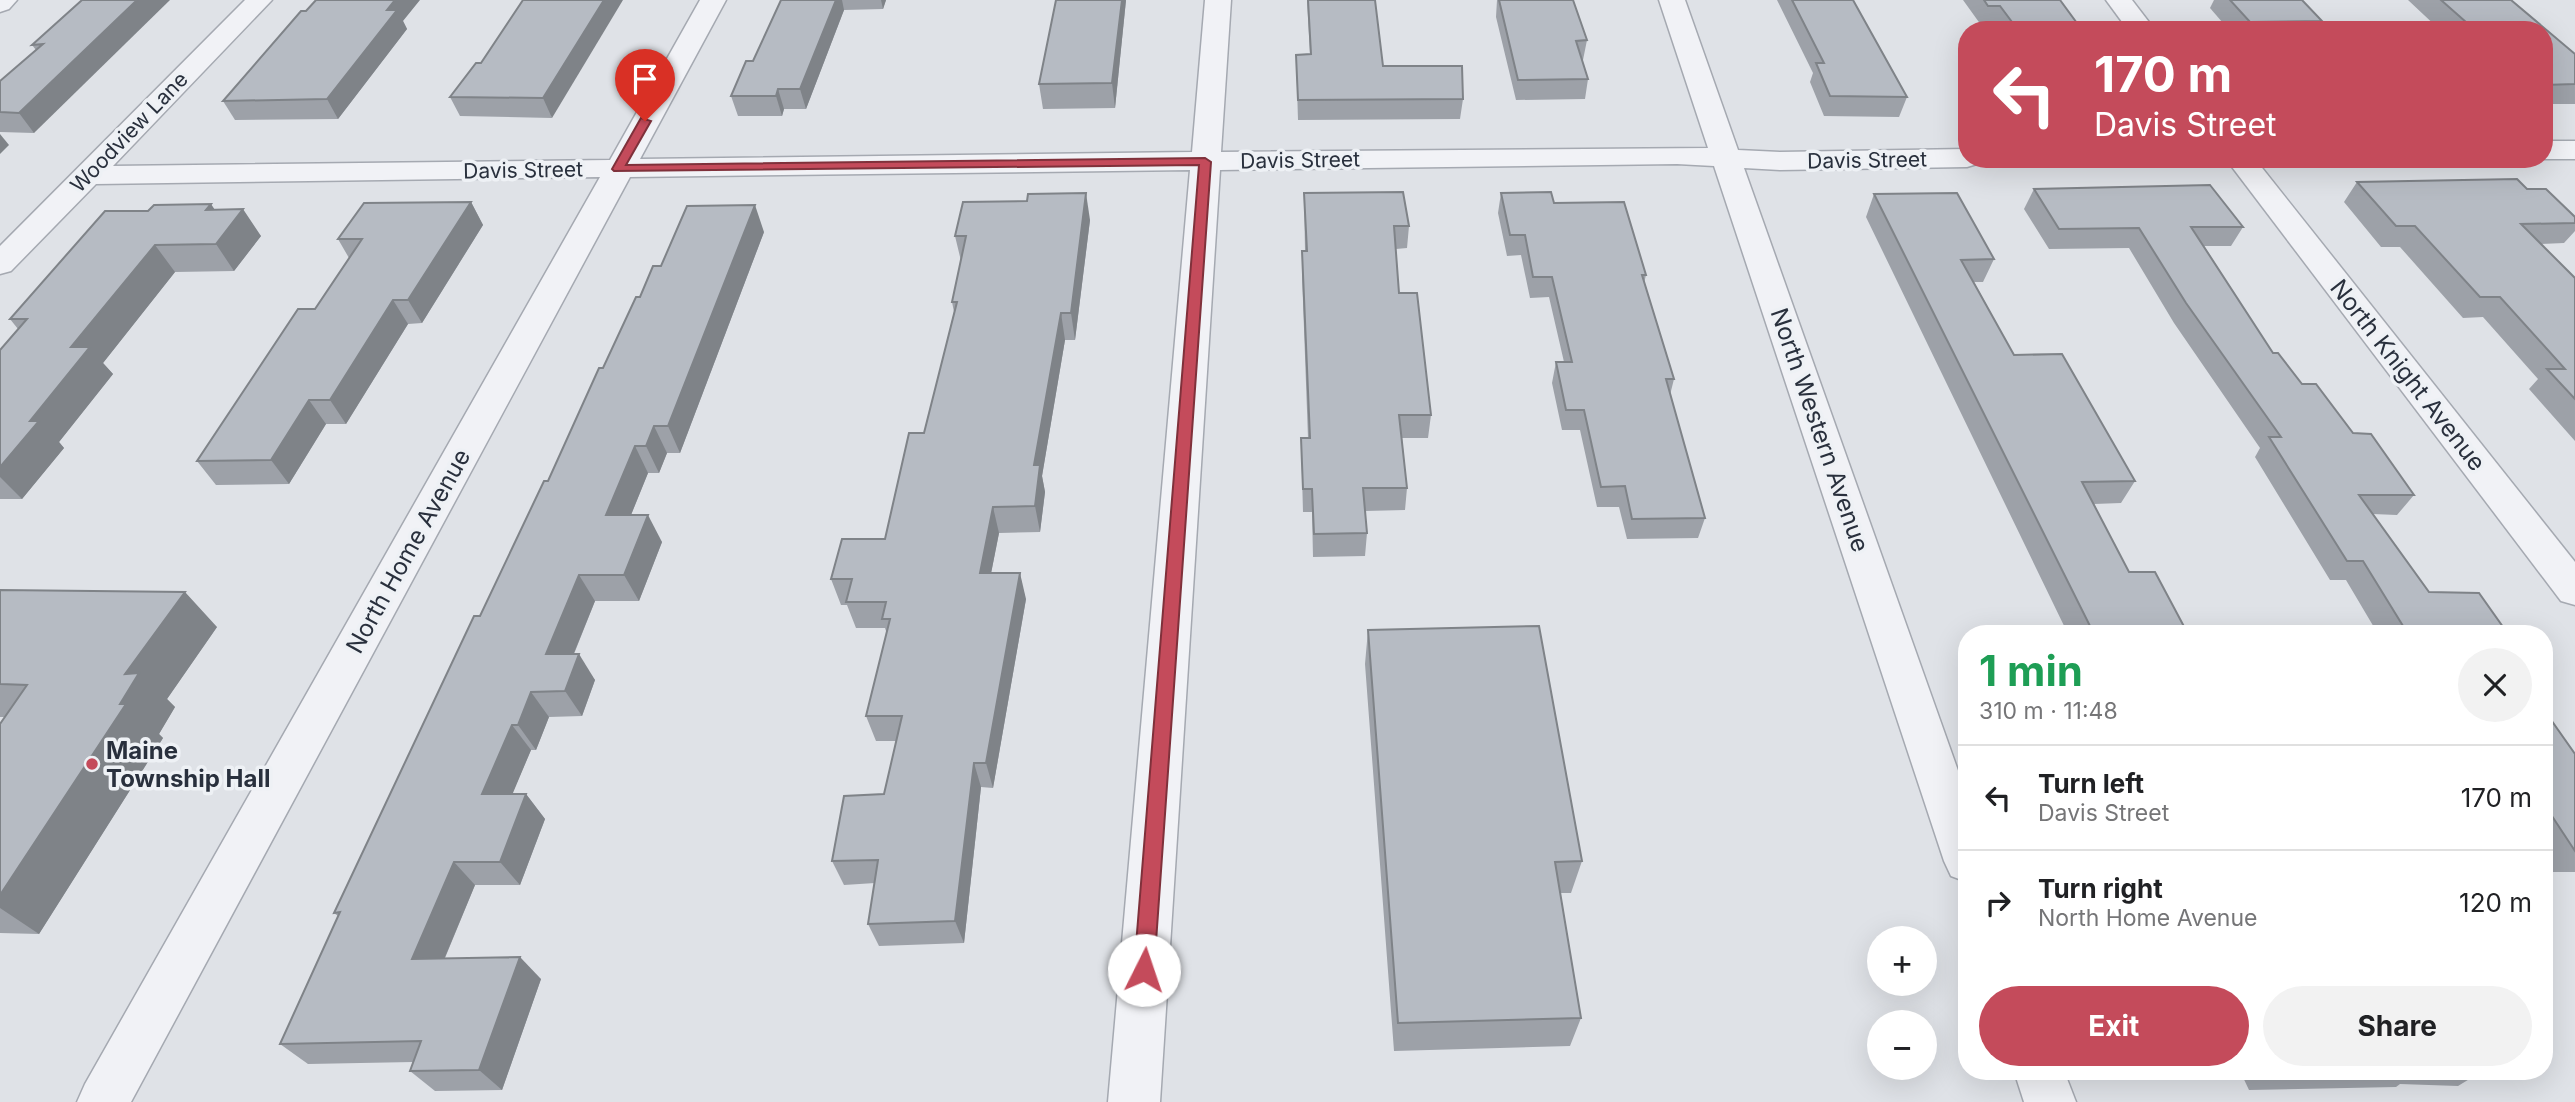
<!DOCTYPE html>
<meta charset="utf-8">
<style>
:root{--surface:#fff;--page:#f2f2f2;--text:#202124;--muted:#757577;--line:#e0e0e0;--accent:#c44b5b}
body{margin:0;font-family:Inter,sans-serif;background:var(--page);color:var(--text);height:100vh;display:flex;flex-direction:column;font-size:26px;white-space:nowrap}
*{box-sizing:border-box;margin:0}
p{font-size:23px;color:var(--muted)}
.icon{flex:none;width:38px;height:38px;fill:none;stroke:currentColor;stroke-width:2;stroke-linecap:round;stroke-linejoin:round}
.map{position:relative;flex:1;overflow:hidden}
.details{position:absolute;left:1958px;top:625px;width:595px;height:455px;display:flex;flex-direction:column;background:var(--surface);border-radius:28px;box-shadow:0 7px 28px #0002}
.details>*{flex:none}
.banner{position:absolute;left:1958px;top:21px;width:595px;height:147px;border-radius:28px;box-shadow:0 7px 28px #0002;background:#c44b5b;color:#fff;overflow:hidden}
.buttons{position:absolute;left:1867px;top:926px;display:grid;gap:14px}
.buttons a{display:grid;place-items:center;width:70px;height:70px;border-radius:50%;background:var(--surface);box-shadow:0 7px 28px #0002;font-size:35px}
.pin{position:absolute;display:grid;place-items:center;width:60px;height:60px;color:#fff;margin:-72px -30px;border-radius:50% 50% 50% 0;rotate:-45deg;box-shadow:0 0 7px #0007}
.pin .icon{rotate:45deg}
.me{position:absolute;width:77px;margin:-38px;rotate:4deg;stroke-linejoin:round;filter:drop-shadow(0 0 5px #0008)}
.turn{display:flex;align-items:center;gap:24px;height:147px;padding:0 21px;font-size:32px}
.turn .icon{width:91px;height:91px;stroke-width:2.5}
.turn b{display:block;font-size:49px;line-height:60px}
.round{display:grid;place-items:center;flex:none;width:74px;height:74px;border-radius:37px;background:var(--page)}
.summary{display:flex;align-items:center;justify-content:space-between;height:119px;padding:0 21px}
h1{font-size:42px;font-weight:700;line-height:52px;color:#1e9e55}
.primary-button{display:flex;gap:14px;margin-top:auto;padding:14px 21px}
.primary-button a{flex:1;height:80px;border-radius:42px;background:var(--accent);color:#fff;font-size:28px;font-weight:700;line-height:80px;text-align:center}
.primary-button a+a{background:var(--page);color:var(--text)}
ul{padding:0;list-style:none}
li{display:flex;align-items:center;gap:21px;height:105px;padding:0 21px;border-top:2px solid var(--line)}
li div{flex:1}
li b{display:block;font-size:26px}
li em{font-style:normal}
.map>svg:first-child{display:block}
</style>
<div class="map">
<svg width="2575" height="1102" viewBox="0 0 2575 1102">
<rect width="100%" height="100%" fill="#dfe2e7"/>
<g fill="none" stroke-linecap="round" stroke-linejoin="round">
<!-- minor casing -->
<g stroke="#a5a9b1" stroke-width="3">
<g id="minor">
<path d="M0,0h17l-8,9 -9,3z"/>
<path d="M245,0h27l-159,166 497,-6 90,-160h26l-86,159 552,-7 13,-152h26l-10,152 487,-4 -49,-148h26l53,150 42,2 187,-3v10h14l-4,5 -10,3 -187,3 -36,-2 223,628v86l-16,-6 -7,-15 -230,-695 -37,-2 -457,6 -60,932h-52l82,-932 -560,7 -499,925h-54l8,-18 515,-907 -504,7 -85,87 -11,3v-28z"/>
<path d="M2106,0h26l23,30h-27z"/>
<rect x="2544" y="141" width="31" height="18"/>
<path d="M2226,159h29l320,403v43l-14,-4z"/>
<path d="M2014,1071h50l12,31h-52z"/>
</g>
</g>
<!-- minor -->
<use href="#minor" fill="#f1f2f6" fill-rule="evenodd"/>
</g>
<!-- wall -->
<g fill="#9da1a8">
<path d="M82,0l-48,133 -34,-1v-51l36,-31 -4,-5z"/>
<path d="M523,0l29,118 -92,-2 -10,-19 31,-34z"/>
<path d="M781,0h105l-3,9 -39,1 -38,99h-22l-2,7h-44l-7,-20 22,-35z"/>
<path d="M1126,0l-11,108 -72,1 -4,-25z"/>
<path d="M1307,0h68l8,66 80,33 -3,20 -162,1 -2,-65 14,-1z"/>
<path d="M1497,0h76l14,40 -4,20h-1l6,19 -3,20 -69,1 -20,-83z"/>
<path d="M1777,0h76l54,97 -8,20 -75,-1 -14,-34 3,-9z"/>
<path d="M1963,0h97l22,30h-86l-4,-5h-11z"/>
<path d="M2214,0h88l20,21 -5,9h-88l-19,-22z"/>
<path d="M2408,0h103l64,54v50h-31v-74h-104z"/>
<path d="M306,11l97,10 4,8 -69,90 -103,1 -12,-19z"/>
<path d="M2357,182l170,7 48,28v14l-11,12 -23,1 34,34v163l-46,-52 9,-10 -55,-62 -20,1 -63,-71h-19l-37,-45z"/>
<path d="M2034,189l209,38 -12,19h-27l69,107 29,31 51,49 61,62 -17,20 -24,-1 56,78 79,42h-130l-32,-54h-16l-75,-123 5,-9 -86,-125 -45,-75 -80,1 -25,-40z"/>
<path d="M1304,193l105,33 -2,22 -11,1 3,44 32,122 -3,23h-26l5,50 -2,22 -40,1 2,22 -2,23 -52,1 -1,-45h-9l-2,-74h7l-6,-164v-23h3z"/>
<path d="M1501,193l53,10 92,72 -2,8 30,96 -4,16 35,123 -7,20 -71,1 -8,-32h-22l-17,-77h-18l-10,-47 4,-21h8l-15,-65 -19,1 -9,-43 -14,1 -9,-43z"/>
<path d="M1874,194l120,65 -11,23h-9l40,73 121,126 -14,22 -27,1 35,68 59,62h-120l-202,-417z"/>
<path d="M471,202l12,23 -61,98 -14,1 -62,100h-20l-37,60 -73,1 -19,-24 118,-152 34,-51 -11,-19z"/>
<path d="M214,209l47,27 -27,35 -59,1 -72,91 10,11 -54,68 5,6 -42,51h-22v-149l18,-21 -8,-10z"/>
<path d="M1090,220l-15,120h-10l-23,136 3,16 -5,40 -41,1 -8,40 35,26 -33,189 -12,-1 -17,156 -85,3 -11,-22 7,-41 -31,2 -12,-24 52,-67 12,-53h-20l-10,-25 21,-82 -2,-6h-29l-9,-23h-6l-10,-26 54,-40 39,-106 30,-121 -2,-10 9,-41 -6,-25z"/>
<path d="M764,232l-84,221h-13l-8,20h-11l-17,42 31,27 -23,59h-44l-21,53 21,26 -13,36 -33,1 -13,33h-5l-19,44h14l19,25 -25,66h-45l-30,73 96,21 -39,111 -67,1 -25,-20 3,-9 -105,2 -28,-20 58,-128 -4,-3 146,-297 160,-319 21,-31z"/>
<path d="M0,590l217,37 -50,72 8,8 -16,27 4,4 -124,196 -39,-1v-209l5,-7h-5z"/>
<path d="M1368,630l214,231 -11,32h-11l21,125 -11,28 -176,5 -29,-387z"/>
<path d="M2544,717l31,37v118h-23l-8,-12z"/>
<path d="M2240,1071h241v1l-23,14 -58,-2 -4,3 -147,3z"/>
</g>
<!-- shaded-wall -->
<g fill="#7f8388">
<path d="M137,0h33l-136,133 -15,-20z"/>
<path d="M395,0h25l-17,21 4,8 -69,90 -11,-20 60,-89z"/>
<path d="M604,0h19l-71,118 -9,-20z"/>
<path d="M836,0h6l2,10 -38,99 -6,-20z"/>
<path d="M881,0h5l-3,9z"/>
<path d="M1122,0h4l-11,108 -3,-25z"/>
<path d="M778,89l6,20 -2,7 -6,-20z"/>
<path d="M0,134l9,11 -9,9z"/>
<path d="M1086,193l4,27 -15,120 -4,-27z"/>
<path d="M471,202l12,23 -61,98 -14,-23z"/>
<path d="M211,204l16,24 16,-19 18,27 -27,35 -18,-27 -10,-34z"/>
<path d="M755,205l9,27 -84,221 -12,-27z"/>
<path d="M155,245l20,27 -72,91 10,11 -54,68 5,6 -42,51 -22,-22v-10l30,-46 41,-74z"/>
<path d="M393,300l15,24 -62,100 -16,-24z"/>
<path d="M1061,313l4,27 -23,136 3,16 -5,40 -5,-26 -1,-41z"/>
<path d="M309,400l17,24 -37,60 -18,-24z"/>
<path d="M654,426l13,27 -8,20 -13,-27z"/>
<path d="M635,446l13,27 -28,69 -14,-27z"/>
<path d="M993,507l6,26 -13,66 -6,-26z"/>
<path d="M648,515l14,27 -23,59 -15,-26z"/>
<path d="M1020,573l6,26 -33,189 -7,-25z"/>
<path d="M579,575l16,26 -32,79 -17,-26z"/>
<path d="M185,592l32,35 -50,72 8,8 -16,27 4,4 -124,196 -39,-26v-13l120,-191 5,-30z"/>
<path d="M579,654l16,26 -13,36 -17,-25z"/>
<path d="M531,692l18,25 -13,33 -18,-25z"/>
<path d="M512,725l19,25 -29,69 -20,-25z"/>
<path d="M974,763l7,24 -17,156 -9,-22z"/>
<path d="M526,794l19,25 -25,66 -20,-23z"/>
<path d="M454,862l21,23 -40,96 -23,-22z"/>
<path d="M520,957l21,22 -39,111 -23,-20z"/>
</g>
<!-- building -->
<g fill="#b6bbc3" stroke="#7f8388" stroke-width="2">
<path d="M82,0h55l-118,113 -19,-1v-31l43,-37 -11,1z"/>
<path d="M316,0h79l-8,10h10l-70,89 -104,2 78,-90h5z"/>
<path d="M523,0h81l-61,98 -93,-1 26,-34h5z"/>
<path d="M781,0h55l-36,89h-22l-2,7h-45l15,-35h7z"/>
<path d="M1056,0h66l-10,83 -73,1z"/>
<path d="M1308,0h67l8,66h79l1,33 -165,1 -2,-45 15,-1z"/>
<path d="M1499,0h74l14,40 -11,1 12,38 -70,1z"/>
<path d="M1792,0h61l54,97 -77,-1 -14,-33h8z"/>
<path d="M1984,0h76l22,30h-64l-18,-24h-12z"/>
<path d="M2230,0h72l20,21 -72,1z"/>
<path d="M2441,0h70l64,54v30l-31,1v-55h-69z"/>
<path d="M2517,179l10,10h19l29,28v6l-54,1 54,54v121l-28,-30h18l-65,-72h-20l-65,-71h-19l-39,-44z"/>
<path d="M2210,185l33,42h-52l82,126h5l24,31h14l37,49 18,1 43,61h-55l70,97 50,1 29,41h-100l-45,-73h-16l-78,-124h12l-95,-134 -47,-75 -80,1 -25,-40z"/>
<path d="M1403,192l6,34h-15l5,67h18l14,122h-32l8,73h-44l4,45 -53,1 -2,-45h-9l-2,-51h9l-8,-187h5l-3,-58z"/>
<path d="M1551,192l3,11 70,-1 22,73h-4l32,104h-8l39,139 -73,1 -7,-33 -24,1 -17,-77h-18l-10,-48h16l-20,-85h-19l-8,-42h-15l-9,-42z"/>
<path d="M1086,193l-15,120h-10l-27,152h6l-5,41 -42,1 -13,66h40l-34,190h-12l-19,158 -87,3 10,-64 -46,1 12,-65 40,-2 18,-78h-36l24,-97h-8l4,-17h-40l6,-23h-21l11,-40h43l24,-106h15l33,-131h-5l14,-66h-11l8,-34 64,-1 1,-7z"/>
<path d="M1957,193l37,66 -33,1 53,95 48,-1 73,127 -53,1 47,90h26l33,62h-94l-220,-440z"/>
<path d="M471,202l-63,98h-15l-63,100h-21l-38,60 -74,1 101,-152h17l47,-70h-24l26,-36z"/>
<path d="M211,204l-5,6 37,-1 -27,35 -61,1 -84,102h19l-60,74h9l-39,46v-117l27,-31h-17l95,-108h43l6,-6z"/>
<path d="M755,205l-87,221h-14l-8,20h-11l-29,69h42l-24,60h-45l-33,79h33l-14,37 -34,1 -13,33h-6l-30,69h44l-26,68h-46l-42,97 108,-2 -41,113 -69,1 11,-30 -141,3 60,-132 -6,1 140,-297h6l64,-135h4l51,-113h4l33,-71h4l13,-31h8l26,-60z"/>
<path d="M0,590l185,2 -60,82 14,-1 -19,31h6l-126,191v-171l27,-39 -27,-1z"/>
<path d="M1539,626l43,235 -27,1 26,156 -183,5 -30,-393z"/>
<path d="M2544,717h5l26,37v97l-31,-47z"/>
<path d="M2267,1071h151v2l-149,3z"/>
</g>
<!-- route -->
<path fill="#c44b5b" stroke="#7f313b" stroke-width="2" d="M641,118l10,3 -25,44 579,-7 6,4 -57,808 -3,7 -7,2 -7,-2 -3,-7 65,-805 -585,6 -2,-2z"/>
<!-- markers -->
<circle fill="#c44b5b" stroke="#eef1f5" stroke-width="2.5" cx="92" cy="764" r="7"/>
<g text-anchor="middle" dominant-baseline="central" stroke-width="7" stroke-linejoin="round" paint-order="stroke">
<!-- far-street labels -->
<g font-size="21" fill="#29303d" stroke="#eef1f5">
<text transform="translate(129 132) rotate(-46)">Woodview Lane</text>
<text transform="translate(1300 160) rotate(-1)">Davis Street</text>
<text transform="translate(1867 160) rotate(-1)">Davis Street</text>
<text transform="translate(523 170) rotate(-1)">Davis Street</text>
</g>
<!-- street labels -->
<g font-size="24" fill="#29303d" stroke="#eef1f5">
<text transform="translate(2408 375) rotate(52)">North Knight Avenue</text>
<text transform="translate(1820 430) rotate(71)">North Western Avenue</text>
<text transform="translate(408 551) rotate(-61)">North Home Avenue</text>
</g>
<!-- poi labels -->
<g font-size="24" font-weight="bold" fill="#29303d" stroke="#eef1f5" text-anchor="start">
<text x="106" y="750">Maine<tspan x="106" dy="28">Township Hall</tspan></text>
</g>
</g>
</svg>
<div class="buttons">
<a>+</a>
<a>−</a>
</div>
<div class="pin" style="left:645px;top:121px;background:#d93025"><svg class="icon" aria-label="arrive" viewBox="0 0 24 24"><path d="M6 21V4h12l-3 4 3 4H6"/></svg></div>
<svg class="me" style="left:1144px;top:970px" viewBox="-20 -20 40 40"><circle r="19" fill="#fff"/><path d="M0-13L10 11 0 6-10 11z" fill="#c44b5b"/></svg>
<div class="banner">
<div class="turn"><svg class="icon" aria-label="left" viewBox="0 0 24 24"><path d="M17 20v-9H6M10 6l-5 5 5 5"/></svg><div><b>170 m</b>Davis Street</div></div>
</div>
<section class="details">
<div class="summary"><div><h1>1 min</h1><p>310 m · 11:48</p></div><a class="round"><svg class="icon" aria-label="close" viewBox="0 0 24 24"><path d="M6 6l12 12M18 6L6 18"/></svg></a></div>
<ul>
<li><svg class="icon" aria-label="left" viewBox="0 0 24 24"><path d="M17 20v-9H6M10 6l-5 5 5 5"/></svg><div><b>Turn left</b><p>Davis Street</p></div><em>170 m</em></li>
<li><svg class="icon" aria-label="right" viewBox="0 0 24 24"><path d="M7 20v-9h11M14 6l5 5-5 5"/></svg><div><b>Turn right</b><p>North Home Avenue</p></div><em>120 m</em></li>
</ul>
<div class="primary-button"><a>Exit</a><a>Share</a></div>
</section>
</div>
